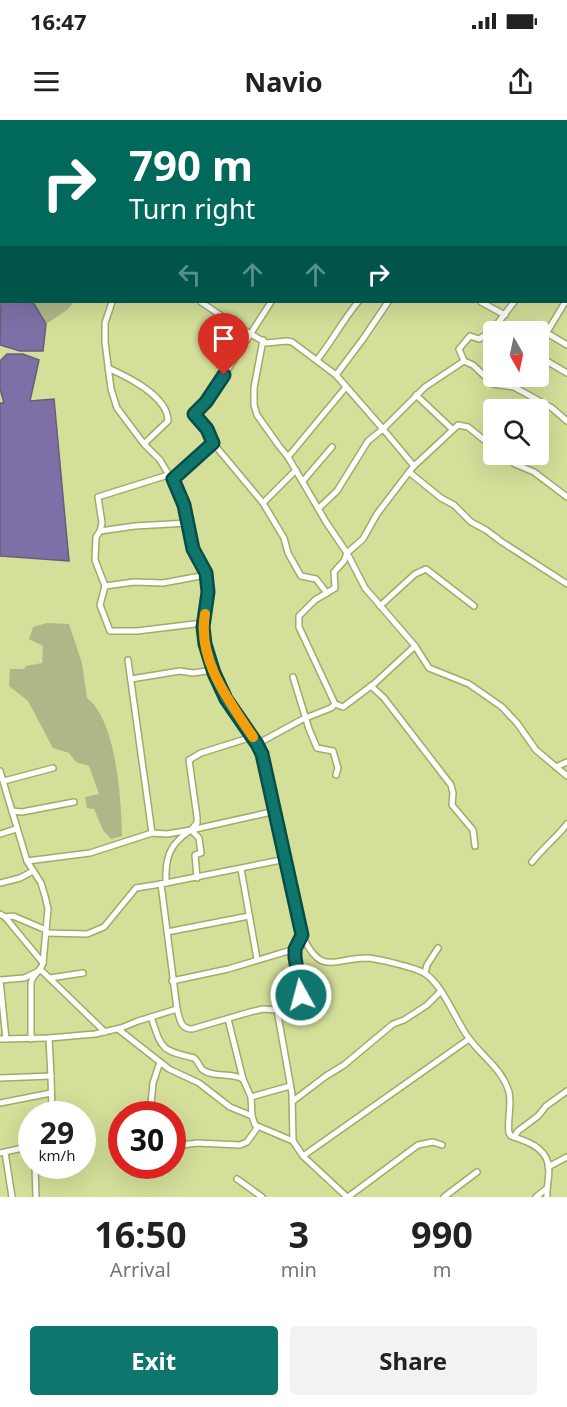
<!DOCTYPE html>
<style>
:root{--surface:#fff;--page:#f2f2f2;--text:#222;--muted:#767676;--accent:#0f766e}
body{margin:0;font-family:"Noto Sans",sans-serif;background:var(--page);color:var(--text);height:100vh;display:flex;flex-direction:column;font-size:22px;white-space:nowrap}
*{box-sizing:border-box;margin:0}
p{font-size:20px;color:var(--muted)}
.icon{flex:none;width:33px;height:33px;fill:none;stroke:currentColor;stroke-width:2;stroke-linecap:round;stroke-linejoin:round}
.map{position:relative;height:1077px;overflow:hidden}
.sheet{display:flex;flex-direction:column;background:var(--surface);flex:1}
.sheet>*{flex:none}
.guide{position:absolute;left:0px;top:0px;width:567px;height:183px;box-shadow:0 6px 24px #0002;background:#00695c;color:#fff;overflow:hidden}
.needle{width:39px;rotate:171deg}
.tools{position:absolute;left:483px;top:201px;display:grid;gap:12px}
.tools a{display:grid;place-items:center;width:66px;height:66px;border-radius:6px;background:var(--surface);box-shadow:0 6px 24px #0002;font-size:30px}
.speed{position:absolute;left:18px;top:981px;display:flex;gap:12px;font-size:30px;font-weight:700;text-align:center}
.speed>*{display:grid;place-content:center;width:78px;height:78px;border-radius:50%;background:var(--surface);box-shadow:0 6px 24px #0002;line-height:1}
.speed small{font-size:15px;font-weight:400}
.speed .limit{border:9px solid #d22;background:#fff;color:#111}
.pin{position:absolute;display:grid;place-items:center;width:51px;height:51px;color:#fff;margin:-62px -26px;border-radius:50% 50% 50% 0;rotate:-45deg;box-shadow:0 0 6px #0007}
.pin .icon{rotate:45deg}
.me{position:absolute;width:66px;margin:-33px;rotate:353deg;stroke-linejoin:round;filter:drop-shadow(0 0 4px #0008)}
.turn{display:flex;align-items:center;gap:21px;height:126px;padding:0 30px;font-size:27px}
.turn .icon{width:78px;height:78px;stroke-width:2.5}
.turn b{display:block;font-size:42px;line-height:51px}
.lanes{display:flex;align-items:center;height:57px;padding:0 30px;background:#0003;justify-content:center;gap:30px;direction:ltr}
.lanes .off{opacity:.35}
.eta{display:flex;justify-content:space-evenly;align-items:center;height:102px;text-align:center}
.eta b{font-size:36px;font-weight:700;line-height:42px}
.button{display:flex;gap:12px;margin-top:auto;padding:12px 30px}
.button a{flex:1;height:69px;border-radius:6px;background:var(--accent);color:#fff;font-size:24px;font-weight:700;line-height:69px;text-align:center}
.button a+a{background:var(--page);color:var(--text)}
.status{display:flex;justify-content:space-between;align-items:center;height:42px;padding:0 30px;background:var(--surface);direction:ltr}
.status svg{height:16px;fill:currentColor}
header{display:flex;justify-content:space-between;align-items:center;height:78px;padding:0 30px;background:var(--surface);font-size:27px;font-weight:700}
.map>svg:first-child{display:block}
</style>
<div class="status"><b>16:47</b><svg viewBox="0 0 49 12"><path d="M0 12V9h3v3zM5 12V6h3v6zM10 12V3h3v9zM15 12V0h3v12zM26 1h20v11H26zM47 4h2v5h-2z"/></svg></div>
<header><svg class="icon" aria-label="menu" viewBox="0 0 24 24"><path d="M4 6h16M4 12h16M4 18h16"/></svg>Navio<svg class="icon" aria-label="share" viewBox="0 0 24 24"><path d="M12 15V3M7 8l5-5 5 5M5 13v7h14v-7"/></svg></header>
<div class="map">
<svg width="567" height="1077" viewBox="0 0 567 1077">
<rect width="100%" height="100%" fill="#d4df99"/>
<!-- green -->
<g fill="#afb788">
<path d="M33,182h41l-7,8 -21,14z"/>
<path d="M47,503l22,1 13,39 5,35c30,23 34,102 35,138l-11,3 -8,-9 -9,-21 -7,-1 -2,-11 14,-3 -10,-28 -13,-4 -7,-9 -16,-5 -25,-47 -19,-15 1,-17h14l2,-3 16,-3 1,-17 -14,-7 4,-12z"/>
</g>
<!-- water -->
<g fill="#7e70a6" stroke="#675e7b" stroke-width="1.5">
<path d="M1,180l32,2 13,22 -3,27h-23l-20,-6z"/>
<path d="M7,234h16l16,6 -9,41 24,-2 15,162 -69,-5v-153h4l-4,-14v-28z"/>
</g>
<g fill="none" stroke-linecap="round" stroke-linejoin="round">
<!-- minor casing -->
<g stroke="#a1ab67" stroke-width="8">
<g id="minor">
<path d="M191,0l2,2"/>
<path d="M275,0l4,2"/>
<path d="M428,0v2"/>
<path d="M53,2v-2"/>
<path d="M98,2l1,-2"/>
<path d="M152,2v-2"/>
<path d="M184,2l1,-2"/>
<path d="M221,2l1,-2"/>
<path d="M0,21l2,2"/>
<path d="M112,182l-7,21v19l6,47 6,19 27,36 16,16 19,32 5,13 9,44 13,24 2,19 -5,35 6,29 17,43 31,45 5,10 40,181c19,41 30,24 64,23 10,0 50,10 58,15 18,10 32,48 44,64 13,19 34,31 41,55 3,13 -2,28 0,41l2,3c15,5 32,10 37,27 3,10 -2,24 -1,34"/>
<path d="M201,182l31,21 34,20 21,-2 5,1 44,33 47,54 42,-42 39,-26 9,4 20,19 21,3 38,21 15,13"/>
<path d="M481,182l24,13"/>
<path d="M547,213l20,12"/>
<path d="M263,220l-9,48v17l3,10 22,31 9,11 38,65 21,31 18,35 50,58 14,22 40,16 33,23 15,16 19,27 31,26"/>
<path d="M538,227l29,-48"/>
<path d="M538,236l29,17"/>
<path d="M317,240c15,-19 26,-40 41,-58"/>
<path d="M464,241l-5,-12 11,-13 9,3 12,-7 23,-30"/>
<path d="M108,248c20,9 60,28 60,53l-24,23"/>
<path d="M336,255l27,-36 25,-37"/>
<path d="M510,265l7,-9"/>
<path d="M416,275l36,34"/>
<path d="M503,334l12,10 19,8 33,25"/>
<path d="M288,337l58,-70"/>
<path d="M414,346l44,-41 10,2 26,21"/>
<path d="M296,350l-33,33 21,35 4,15 13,23 15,3 11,14"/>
<path d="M173,359l40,-36"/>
<path d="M303,361l29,-34"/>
<path d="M263,383l-50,-60 -6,-14 -13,-15 12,-12 18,-27 47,-73"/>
<path d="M319,388l18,-17 31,-50 15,-12 31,37 -5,6 32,26 13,7 17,17 15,8 16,12 65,42"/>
<path d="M188,403l-53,3 -35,5 -4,6 -1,23 10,26 -5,19 10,26h27l66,-8"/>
<path d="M100,411l2,-8 -4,-26 70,-22"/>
<path d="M105,466l29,-4 29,1 43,-8"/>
<path d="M380,486l35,-32 11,-5 48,37"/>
<path d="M128,540l24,173"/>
<path d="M293,557l16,52 8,19 16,3 5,17 -2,7"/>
<path d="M131,559l49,-8 13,2 21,-3"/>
<path d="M371,566l13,12 67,87 2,8 -1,12 21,25 2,16"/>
<path d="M335,584l-36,-77v-11l16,-16 20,-12 -1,-16 10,-11 3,-8 16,-14 14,-25 32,-42"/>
<path d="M252,617l-51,16 -12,7 8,57v6l-6,7 85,-19"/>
<path d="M257,624l46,-25 28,-11 4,-4 8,3 32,-24 40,-37"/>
<path d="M556,647l11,-5"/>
<path d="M0,651l27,90 14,22 4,13 3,13 -5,54c-2,8 -11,12 -12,20v56"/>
<path d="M4,661l49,-13"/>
<path d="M12,691l10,1 52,-10"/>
<path d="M191,710l8,8 2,15 -6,2 2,23"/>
<path d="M0,714l16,-5"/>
<path d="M27,741l63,-8 62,-20 15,1 24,-4c-22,14 -26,28 -25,53"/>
<path d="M532,742c11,-14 24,-24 35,-38"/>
<path d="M241,749l16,90"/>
<path d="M0,763l20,-5 13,-7"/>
<path d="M0,794l5,3 38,46"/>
<path d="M5,797l8,-1 33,14"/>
<path d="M167,812l82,-16"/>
<path d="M46,813l41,1 17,-7 32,-39 25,-4"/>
<path d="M425,853l2,-8 11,-17"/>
<path d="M50,858l33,-5"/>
<path d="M0,860l24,-2 17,-8 64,62"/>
<path d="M0,860l6,59"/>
<path d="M172,861l56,-12 67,-20"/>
<path d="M177,889l-16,-125 125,-25"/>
<path d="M277,890l15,84 1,47 10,15 44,41"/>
<path d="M151,897c11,32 9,33 43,41 4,3 6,10 9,12 11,8 28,2 40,9"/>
<path d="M228,899l15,60 8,18 39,-11"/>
<path d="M118,909l51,40 30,14 31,24 22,9"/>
<path d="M0,919l49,-1 46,-4 26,-6 17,-7 39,-12c3,10 3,20 15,20l58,-17 13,-3 14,1 18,-7 6,-8 -6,-46 7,-14"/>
<path d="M51,956l1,38"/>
<path d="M0,958l51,-2 -2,-38"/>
<path d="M251,977l1,19 3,9 38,16"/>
<path d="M293,981l33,-25 18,-11 49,-41 11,-4 23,-15 14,-14"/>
<path d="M0,983l51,-10"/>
<path d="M150,994l3,-31 7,-21"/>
<path d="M514,1017l4,-6 20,-15 8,-10 21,-15"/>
<path d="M172,1023l10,2 15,-2 43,2 7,-3 10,-14"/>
<path d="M5,1032l7,45"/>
<path d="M0,1033l32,-7"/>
<path d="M303,1036l166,-117"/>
<path d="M35,1046l1,31"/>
<path d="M548,1047l19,-10"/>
<path d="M237,1059l25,18"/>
<path d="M348,1077l70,-52 15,-3 9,3"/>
<path d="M444,1077l33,-25"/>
<path d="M536,1077l10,-8"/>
</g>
</g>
<!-- minor -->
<use href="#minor" stroke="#fff" stroke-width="5"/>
</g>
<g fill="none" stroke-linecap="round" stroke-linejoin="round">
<!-- route casing -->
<g stroke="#0a4d48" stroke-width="15">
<path id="route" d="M224,255l-18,27 -12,12 13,15 6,14 -40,36 11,26 9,44 13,24 2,19 -5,35 2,17 9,29 12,26 31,45 5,10 40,181 -7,14v8l6,38"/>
</g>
<!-- route -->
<use href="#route" stroke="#0f766e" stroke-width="10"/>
<!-- slow -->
<path stroke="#f59e0b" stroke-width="10" d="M205,494c-8,46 24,87 48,123"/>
</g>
</svg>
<div class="tools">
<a><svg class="needle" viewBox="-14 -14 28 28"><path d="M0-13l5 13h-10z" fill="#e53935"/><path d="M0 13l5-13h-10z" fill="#767676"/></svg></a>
<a><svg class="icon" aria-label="search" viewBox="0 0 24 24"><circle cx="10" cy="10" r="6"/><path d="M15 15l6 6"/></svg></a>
</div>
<div class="speed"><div>29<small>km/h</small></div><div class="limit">30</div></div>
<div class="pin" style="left:224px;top:255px;background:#d93025"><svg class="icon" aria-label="arrive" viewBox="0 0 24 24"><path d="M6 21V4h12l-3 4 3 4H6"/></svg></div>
<svg class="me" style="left:301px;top:875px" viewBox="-20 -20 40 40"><circle r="17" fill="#0f766e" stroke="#fff" stroke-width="3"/><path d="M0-11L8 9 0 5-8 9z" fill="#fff"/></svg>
<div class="guide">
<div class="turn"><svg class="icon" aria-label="right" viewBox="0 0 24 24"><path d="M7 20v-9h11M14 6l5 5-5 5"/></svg><div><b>790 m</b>Turn right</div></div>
<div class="lanes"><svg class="icon off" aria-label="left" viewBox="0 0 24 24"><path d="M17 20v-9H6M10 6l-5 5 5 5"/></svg><svg class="icon off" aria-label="ahead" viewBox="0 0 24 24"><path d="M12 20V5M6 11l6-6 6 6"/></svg><svg class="icon off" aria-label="ahead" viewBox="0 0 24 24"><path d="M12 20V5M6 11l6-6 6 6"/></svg><svg class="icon" aria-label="right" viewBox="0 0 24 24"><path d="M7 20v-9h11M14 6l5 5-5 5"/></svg></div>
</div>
</div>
<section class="sheet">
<div class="eta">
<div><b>16:50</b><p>Arrival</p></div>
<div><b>3</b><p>min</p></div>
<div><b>990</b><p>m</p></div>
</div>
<div class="button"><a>Exit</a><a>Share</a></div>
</section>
